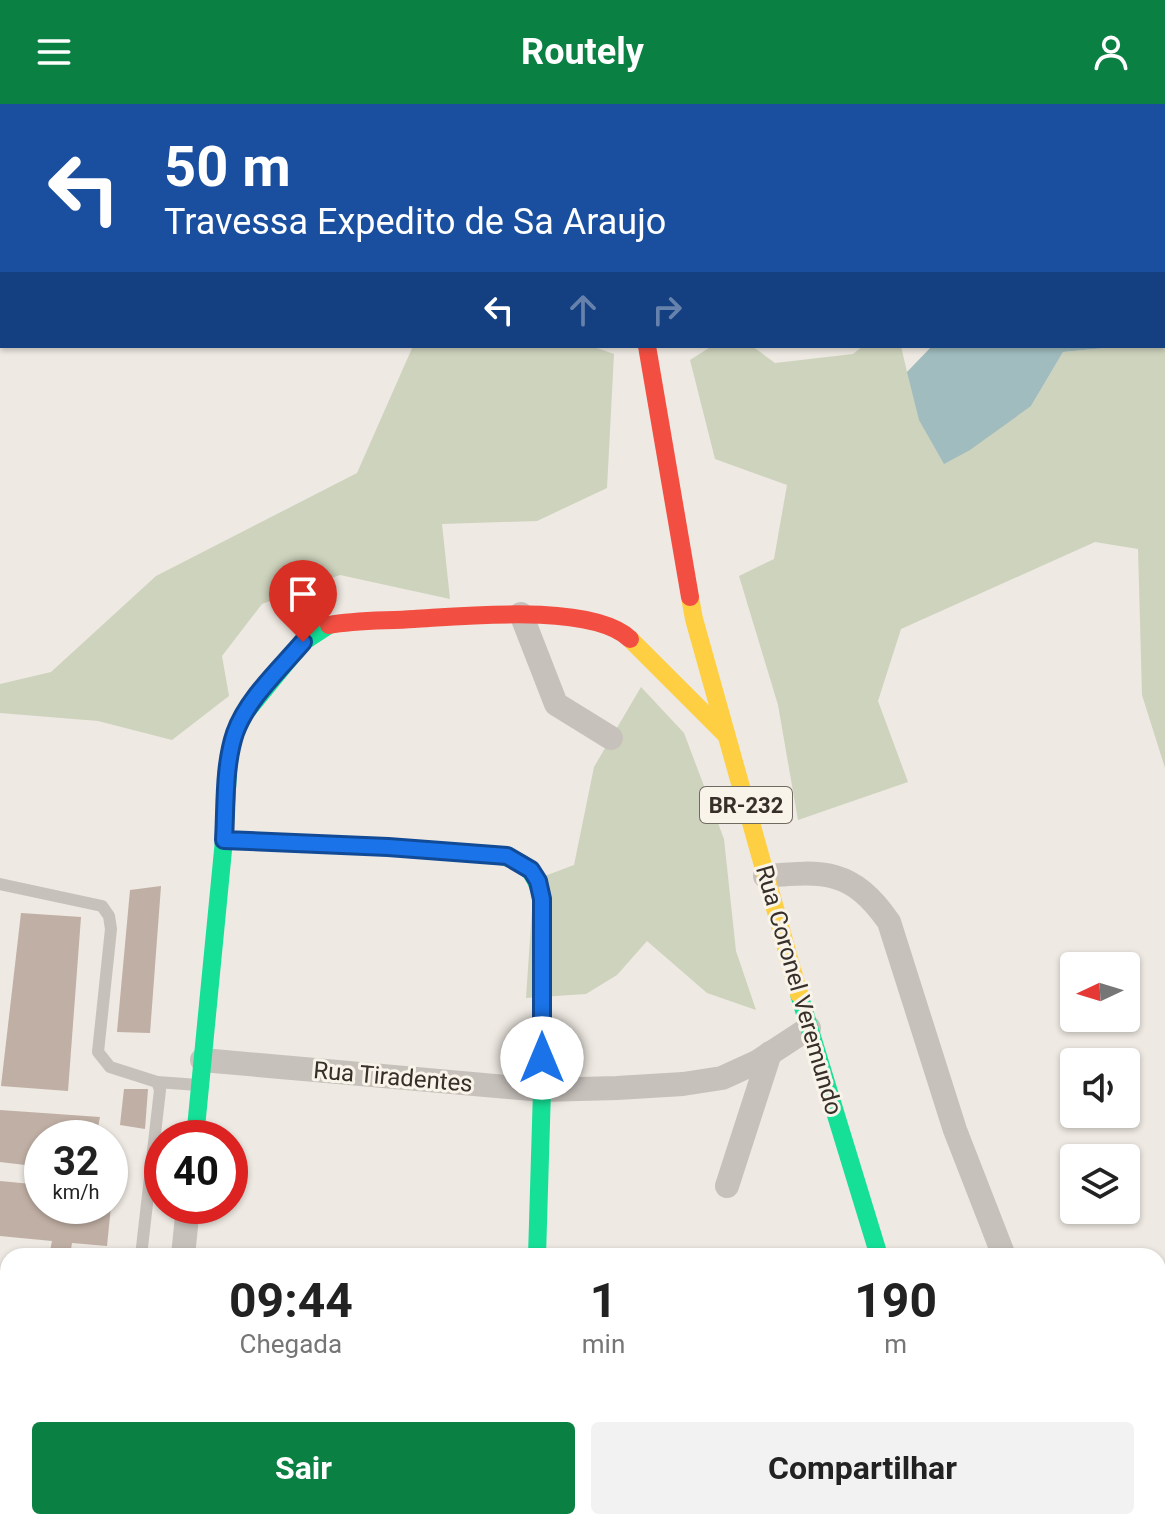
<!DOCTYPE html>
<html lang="pt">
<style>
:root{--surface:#fff;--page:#f2f2f2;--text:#222;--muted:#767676;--accent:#0b8043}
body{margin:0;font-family:Roboto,sans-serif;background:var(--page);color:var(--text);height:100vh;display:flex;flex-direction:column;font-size:30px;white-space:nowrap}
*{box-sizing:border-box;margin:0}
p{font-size:26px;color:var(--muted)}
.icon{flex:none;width:44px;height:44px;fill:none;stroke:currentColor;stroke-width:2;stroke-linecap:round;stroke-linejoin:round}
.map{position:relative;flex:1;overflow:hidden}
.sheet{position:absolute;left:0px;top:1144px;width:1166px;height:282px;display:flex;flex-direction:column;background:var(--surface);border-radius:24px 24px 0 0;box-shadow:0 2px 6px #0004}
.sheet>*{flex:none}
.banner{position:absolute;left:0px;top:0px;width:1166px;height:244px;box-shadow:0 2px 6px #0004;background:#1a4fa0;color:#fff;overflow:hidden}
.needle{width:52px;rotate:266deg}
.tools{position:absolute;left:1060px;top:848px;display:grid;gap:16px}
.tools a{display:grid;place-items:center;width:80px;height:80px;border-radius:8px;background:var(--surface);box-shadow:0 2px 6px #0004;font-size:40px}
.speed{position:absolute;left:24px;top:1016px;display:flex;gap:16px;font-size:40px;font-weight:700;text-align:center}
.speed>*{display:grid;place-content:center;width:104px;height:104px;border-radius:50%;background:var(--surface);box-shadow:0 2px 6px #0004;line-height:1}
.speed small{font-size:20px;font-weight:400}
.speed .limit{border:12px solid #d22;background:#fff;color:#111}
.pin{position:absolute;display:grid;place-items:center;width:68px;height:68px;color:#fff;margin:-82px -34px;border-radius:50% 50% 50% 0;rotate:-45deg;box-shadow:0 0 8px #0007}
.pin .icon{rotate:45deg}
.me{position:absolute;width:88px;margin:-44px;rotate:0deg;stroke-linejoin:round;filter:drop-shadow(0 0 6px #0008)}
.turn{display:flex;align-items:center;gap:28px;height:168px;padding:0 32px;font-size:36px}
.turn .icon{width:104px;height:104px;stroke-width:2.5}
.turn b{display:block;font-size:56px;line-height:68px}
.lanes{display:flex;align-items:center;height:76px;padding:0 32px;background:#0003;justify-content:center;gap:40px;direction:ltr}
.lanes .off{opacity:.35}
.eta{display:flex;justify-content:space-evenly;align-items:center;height:136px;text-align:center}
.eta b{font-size:48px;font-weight:700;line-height:56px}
.action{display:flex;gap:16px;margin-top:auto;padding:16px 32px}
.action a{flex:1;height:92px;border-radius:8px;background:var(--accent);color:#fff;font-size:32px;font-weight:700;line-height:92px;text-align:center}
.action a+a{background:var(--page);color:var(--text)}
header{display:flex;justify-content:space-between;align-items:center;height:104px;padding:0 32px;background:var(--accent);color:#fff;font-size:36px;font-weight:700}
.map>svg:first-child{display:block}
</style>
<header><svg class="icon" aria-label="menu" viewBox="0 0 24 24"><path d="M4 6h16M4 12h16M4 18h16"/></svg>Routely<svg class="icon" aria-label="person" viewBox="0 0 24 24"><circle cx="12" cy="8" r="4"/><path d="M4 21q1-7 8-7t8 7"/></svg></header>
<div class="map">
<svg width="1165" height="1425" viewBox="0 0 1165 1425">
<rect width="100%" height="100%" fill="#eee9e2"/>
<!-- green -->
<g fill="#ced3bd">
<path d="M1165,46v618l-23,-73 -4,-146 -43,-7 -194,87 -23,72 30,81 -110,38 -20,-115 -39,-129 35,-17 13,-74 -72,-26 -25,-99 22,-14h40l23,17 78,-9 10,-8h38l6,26 124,34 32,-54 61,-6h40z"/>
<path d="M413,242h178l23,8 -7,134 -70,33 -95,3 8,75 -110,-24 -78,29 -40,52 7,40 -57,44 -74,-19 -98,-8v-29l51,-12 105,-96 201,-103z"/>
<path d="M641,583l43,46 40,106 12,112 20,59 -49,-17 -60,-52 -30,34 -31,19 -60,4 8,-118 40,-15 20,-98z"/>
</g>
<!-- water -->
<g fill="#a0bcbe">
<path d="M1009,0h156v46l-1,-44z"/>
<path d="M932,242h192l-61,6 -32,54 -61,44 -26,14 -25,-44 -12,-48z"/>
</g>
<!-- building -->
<g fill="#c0afa4">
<path d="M161,782l-11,147 -33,-1 13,-142z"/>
<path d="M21,809l60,4 -13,174 -67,-5z"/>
<path d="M124,985h24l-3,40 -25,-4z"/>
<path d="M0,1006l100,7 -4,21h-54v29l-42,-5z"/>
<path d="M0,1077l42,4v21h69l-4,40 -35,-3 -2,13h-21l3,-15 -52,-5z"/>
</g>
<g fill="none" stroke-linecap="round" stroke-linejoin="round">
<!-- path -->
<g stroke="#bfbab4" stroke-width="5" stroke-dasharray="4 4" stroke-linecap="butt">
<path d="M719,0v2"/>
<path d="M967,2v-2"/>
</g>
<!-- lane -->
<g stroke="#c7c1bb" stroke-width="12">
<path d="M0,780l102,22 7,10 2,13 -13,123 12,15 47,15 3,8 -19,166"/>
<path d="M157,978l41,3"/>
<path d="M0,1176l8,1"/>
</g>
<!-- street -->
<g stroke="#c7c1bb" stroke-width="24">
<path d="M521,510l35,90 55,34"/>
<path d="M765,772c60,-5 87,-7 124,46l66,208 49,126"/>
<path d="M202,956l340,30 75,-2 66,-4 39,-6 35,-16 52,-34"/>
<path d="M727,1082l43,-133"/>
<path d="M183,1152l5,-50"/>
<path d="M0,1238h8"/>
<path d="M1102,1418l2,7"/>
<path d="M155,1425l1,-7"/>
<path d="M530,1425v-7"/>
</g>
<!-- fast -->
<g stroke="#16e098" stroke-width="18">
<path d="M605,0l1,2"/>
<path d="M490,751c31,2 45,13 52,44v191l-5,166"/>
<path d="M799,890l80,262"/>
<path d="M195,1034l29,-298 5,-85 6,-23 10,-19 58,-71 26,-17"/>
</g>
<!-- slow -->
<g stroke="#ffcf43" stroke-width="18">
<path d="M690,493l4,22 105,375"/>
<path d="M630,535l96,96"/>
<path d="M969,1418l3,7"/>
</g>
<!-- jam -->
<g stroke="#f24e42" stroke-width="18">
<path d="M647,242l43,251"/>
<path d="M329,521c27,-5 57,-4 85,-6 52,-3 178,-16 216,20"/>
<path d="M224,736l164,7 102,8"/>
</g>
</g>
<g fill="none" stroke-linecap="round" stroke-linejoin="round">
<!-- route casing -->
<g stroke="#114b97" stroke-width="20">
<path id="route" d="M303,538c-23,27 -56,57 -68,91 -11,33 -9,72 -11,107l164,7 119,9 24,14 7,11 4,18v159"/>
</g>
<!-- route -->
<use href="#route" stroke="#1a73e8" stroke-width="14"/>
</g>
<g text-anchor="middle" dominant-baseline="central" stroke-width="6" stroke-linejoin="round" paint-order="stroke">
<!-- shield labels -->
<rect fill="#f9f4ea" stroke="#716a63" stroke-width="2" x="700" y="683" width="92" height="36" rx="6"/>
<g font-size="22" font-weight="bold" fill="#372f29">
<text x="746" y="701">BR-232</text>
</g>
<!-- street labels -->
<g font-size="24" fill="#372f29" stroke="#f9f4ea">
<text transform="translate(799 886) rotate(74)">Rua Coronel Veremundo</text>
<text transform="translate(393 973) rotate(5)">Rua Tiradentes</text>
</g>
</g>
</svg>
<div class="tools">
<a><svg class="needle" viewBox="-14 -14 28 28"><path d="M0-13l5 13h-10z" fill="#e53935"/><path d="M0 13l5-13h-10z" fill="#767676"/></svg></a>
<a><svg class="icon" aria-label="sound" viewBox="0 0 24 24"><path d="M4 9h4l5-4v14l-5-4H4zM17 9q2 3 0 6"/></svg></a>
<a><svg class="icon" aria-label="layers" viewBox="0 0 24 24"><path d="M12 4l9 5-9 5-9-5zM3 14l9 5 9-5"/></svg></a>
</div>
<div class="speed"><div>32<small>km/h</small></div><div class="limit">40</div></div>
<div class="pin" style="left:303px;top:538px;background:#d93025"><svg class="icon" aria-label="arrive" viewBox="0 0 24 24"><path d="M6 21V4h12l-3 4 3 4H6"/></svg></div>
<svg class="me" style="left:542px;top:954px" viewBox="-20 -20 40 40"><circle r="19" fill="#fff"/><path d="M0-13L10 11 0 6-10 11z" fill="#1a73e8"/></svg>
<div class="banner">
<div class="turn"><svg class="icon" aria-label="left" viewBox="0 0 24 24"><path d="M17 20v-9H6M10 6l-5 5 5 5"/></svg><div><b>50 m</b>Travessa Expedito de Sa Araujo</div></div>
<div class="lanes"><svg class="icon" aria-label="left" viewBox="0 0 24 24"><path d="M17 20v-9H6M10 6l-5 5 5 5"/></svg><svg class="icon off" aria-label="ahead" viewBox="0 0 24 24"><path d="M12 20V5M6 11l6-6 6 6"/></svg><svg class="icon off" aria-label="right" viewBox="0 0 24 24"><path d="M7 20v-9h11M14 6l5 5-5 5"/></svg></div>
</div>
<section class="sheet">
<div class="eta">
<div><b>09:44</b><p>Chegada</p></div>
<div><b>1</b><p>min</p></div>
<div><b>190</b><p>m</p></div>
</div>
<div class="action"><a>Sair</a><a>Compartilhar</a></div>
</section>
</div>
